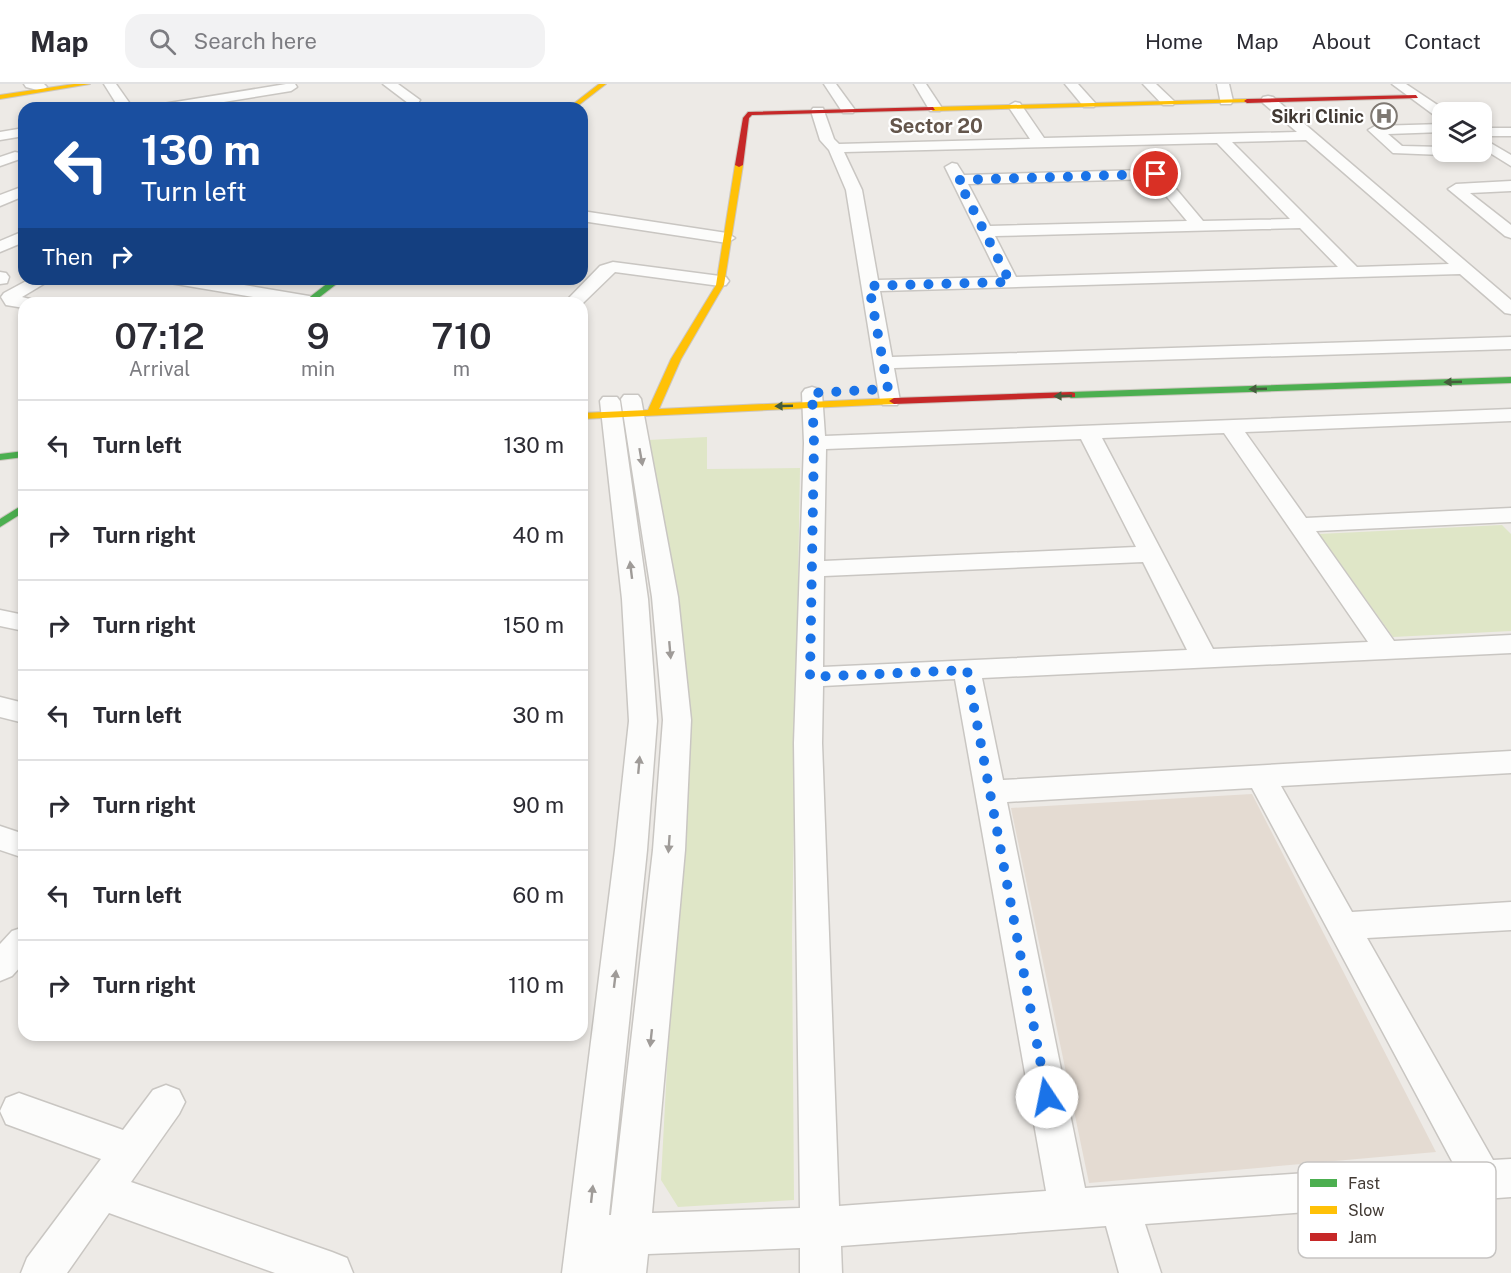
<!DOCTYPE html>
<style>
:root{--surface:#fff;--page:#f2f2f3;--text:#2b2b33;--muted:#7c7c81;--line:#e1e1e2}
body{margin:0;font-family:"Public Sans",sans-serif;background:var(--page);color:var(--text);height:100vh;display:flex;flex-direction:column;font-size:22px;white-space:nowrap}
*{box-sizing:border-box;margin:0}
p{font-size:20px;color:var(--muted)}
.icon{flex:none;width:33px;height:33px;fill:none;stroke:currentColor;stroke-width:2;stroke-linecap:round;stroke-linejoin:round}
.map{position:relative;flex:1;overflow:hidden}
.drawer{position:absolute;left:18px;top:213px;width:570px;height:744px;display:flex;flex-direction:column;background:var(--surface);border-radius:18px;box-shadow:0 3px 9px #0003}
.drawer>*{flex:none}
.hud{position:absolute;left:18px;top:18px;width:570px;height:183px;border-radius:18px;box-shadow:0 3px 9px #0003;background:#1a4fa0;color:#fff;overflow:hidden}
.controls{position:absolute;left:1432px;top:18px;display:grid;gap:12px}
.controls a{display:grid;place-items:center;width:60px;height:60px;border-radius:12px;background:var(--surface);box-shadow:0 3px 9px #0003;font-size:30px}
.pin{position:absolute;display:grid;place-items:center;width:51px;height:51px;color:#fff;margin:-26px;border:3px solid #fff;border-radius:50%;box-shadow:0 2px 6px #0007}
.me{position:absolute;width:66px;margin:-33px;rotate:349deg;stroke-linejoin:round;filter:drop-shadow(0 0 4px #0008)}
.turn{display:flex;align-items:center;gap:21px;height:126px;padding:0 24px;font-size:27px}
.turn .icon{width:78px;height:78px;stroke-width:2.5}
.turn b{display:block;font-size:42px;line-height:51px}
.then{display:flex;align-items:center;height:57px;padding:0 24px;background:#0003;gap:12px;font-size:22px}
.eta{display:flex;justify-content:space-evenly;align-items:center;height:102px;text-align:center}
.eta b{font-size:36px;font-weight:600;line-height:42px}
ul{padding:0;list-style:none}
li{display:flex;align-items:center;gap:18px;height:90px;padding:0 24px;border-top:2px solid var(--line)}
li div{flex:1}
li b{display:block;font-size:22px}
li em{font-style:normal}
header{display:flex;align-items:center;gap:36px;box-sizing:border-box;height:84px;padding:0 30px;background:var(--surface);border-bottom:2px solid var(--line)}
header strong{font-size:28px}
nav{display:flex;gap:33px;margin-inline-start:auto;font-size:21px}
.search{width:420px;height:54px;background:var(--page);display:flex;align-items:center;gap:15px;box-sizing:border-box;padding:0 21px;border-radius:18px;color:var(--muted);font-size:22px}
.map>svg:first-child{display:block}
</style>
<header>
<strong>Map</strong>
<div class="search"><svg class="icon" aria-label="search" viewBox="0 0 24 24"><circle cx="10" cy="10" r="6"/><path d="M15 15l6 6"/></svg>Search here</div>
<nav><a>Home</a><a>Map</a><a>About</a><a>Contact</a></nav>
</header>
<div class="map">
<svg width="1511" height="1189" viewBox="0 0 1511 1189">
<rect width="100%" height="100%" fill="#edeae6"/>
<!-- education -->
<path fill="#e4dbd2" d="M1252,710l184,358 -347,31 -78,-375z"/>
<!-- green -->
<g fill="#dfe6c7">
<path d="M707,353v32l93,-1 -8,467 2,265 -116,7 -17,-27 25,-470 -38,-270z"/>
<path d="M1502,441l9,9v97l-118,6 -74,-103z"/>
</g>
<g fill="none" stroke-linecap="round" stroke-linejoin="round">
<!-- street casing -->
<g stroke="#c9c6c2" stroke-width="3">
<g id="street">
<path d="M24,0h20l3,3 -6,4 -15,-4z"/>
<path d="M104,0h12l17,24h-14z"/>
<path d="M286,0h9l2,3 -6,4 -104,17h-31l7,-4z"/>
<path d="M383,0h15l22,16 -2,3h-10z"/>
<path d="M824,0h12l19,26 -2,3h-10z"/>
<path d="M914,0h12l16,24 -2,3h-10z"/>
<path d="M1065,0h13l18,20 -2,3h-10z"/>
<path d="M1143,0h13l19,18 -2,3h-10z"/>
<path d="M1217,0h12l4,17 -2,3h-10z"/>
<path d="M1392,0h14l42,28h-5v7l-5,-1z"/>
<path d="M1268,12l5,1 238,203v14l-6,-1 -45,-39 -580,17 12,66 619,-20v12l-617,19 6,33 -3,4h-14l-3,-4 -34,-211 -17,-40 -9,-10 -9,-29 2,-3h10l11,31 5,5 191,-5 -22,-33 7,-4 5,1 24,35 253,-6 -34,-29 -2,-3 2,-3zM1306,56l143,124 -92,3 -125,-125zM1217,59l73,76 -87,2 -52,-62 -5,-1 -7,4 6,8 -181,5 -7,-11 -5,-1 -7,4 54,110 -121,3 -16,-90 -18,-38zM1152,95l35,42 -197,5 -22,-42zM1300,144l38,39 -322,10 -21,-41z"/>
<path d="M1443,40v8l-55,2 14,12 41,1v5h7l-7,3 -50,-2 -25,-23 7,-4z"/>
<path d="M24,44v8l-24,4v-8z"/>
<rect x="1482" y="44" width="29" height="8"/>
<path d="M1482,54l29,17v11l-29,-18z"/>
<path d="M15,68l5,1 2,3 -2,3 -20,7v-9z"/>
<path d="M1511,97v10l-41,2 41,32v13l-6,-2 -57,-47 8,-5z"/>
<path d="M24,102v10l-24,10v-11z"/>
<path d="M582,127l145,22 8,5 -8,5 -145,-22z"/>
<path d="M24,147v11l-24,10v-11z"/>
<path d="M613,178l107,14 6,1 3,4 -3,4 -6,1 -105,-14 -33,32 -18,-1 36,-37z"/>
<path d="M0,188l6,1 3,4 -2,6 -7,1z"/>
<path d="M30,195h22l-30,18 8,2 3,4h-9v5l-18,-3 -5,-8 3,-4z"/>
<path d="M167,195h41l101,17 6,1 3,4 -1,2h-28l-113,-19 -6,-1z"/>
<path d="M812,303l7,2 3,4 3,43 686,-27v12l-266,11 61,86 205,-10v14l-195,9 78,110 117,-6v18l-529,25 21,102 508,-29v22l-230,13 71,126 159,-10v28l-144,8 126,222 18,-1v38l-366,27 16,49h-42l-13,-47 -265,20 1,27h-42v-25l-152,6 -2,19h-42l1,-17 -1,17h-42l53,-423 14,-129 -7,-122 -22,-198 3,-4h14l3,4 28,198 9,122 -10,129 -38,365h2l42,-365 10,-130 -11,-123 -31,-198 3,-4h14l3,4 37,198 13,123 -6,130 -33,363 148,-5 -6,-465 10,-300 -2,-50 3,-4zM1224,349l144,209 -155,7 -111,-211zM1081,355l55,108 -312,14 2,-112zM1143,478l44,88 -364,17 1,-91zM955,595l91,512 -207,15 -17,-463 1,-57zM1252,704l201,375 -368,25 -78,-386z"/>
<path d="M0,526l24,5v16l-24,-5z"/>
<path d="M0,613l24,6v20l-24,-6z"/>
<path d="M0,742l24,8v24l-24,-8z"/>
<path d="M24,843v36l-12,13 -12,5v-37l12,-13z"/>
<path d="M166,1001l13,5 6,12 -6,12 -48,68 201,70 15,6 6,15h-78l-166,-60 -42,60h-46l6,-15 74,-99 -95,-35 -6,-13 6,-13 13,-5 104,37 30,-40z"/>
</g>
</g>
<!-- fast casing -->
<g stroke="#cdc7c0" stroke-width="2">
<g id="fast">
<path d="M333,195h10l-31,24h-10z"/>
<path d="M1511,293v6l-440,15 -5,-3 5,-3z"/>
<path d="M24,367v6l-24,3v-6z"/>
<path d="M24,420v8l-24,15v-8z"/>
</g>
</g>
<!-- slow casing -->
<g stroke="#cdc7c0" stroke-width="2">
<g id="slow">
<path d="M74,0h16l-90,15v-4z"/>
<path d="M599,0h7l-31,24h-7z"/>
<path d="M1247,15l2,3 -316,9 -3,-2 3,-2z"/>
<path d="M739,79l4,2 -19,120 -43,74 -22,50 235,-11 5,3 -5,3 -312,15v-6l66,-3 23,-51 45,-74 19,-120z"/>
</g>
</g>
<!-- jam casing -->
<g stroke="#cdc7c0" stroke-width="2">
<g id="jam">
<path d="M1416,11l2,3 -171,5 -3,-2 3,-2z"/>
<path d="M933,23l2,3 -183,5 -3,3 -6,47 -4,2 -4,-2 8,-47 5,-6z"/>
<path d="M1071,308l4,1v4l-181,7 -5,-3 5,-3z"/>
</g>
</g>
<!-- street -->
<use href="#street" fill="#fcfcfb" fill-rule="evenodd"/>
<!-- fast -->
<use href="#fast" fill="#4caf50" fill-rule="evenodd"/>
<!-- slow -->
<use href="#slow" fill="#ffc107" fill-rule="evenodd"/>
<!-- jam -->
<use href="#jam" fill="#c62828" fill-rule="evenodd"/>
</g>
<!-- one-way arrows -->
<defs><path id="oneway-solid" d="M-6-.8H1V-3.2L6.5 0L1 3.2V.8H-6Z" transform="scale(1.5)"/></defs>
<g fill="#455d3c">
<use href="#oneway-solid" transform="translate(1453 298) rotate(178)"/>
<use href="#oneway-solid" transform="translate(1258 305) rotate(178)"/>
<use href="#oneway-solid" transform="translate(1063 312) rotate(178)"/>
<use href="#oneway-solid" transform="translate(784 322) rotate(178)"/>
</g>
<g fill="#9f9b98">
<use href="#oneway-solid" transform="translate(641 373) rotate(80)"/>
<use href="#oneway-solid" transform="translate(631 486) rotate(-97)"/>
<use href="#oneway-solid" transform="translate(670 566) rotate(85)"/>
<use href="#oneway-solid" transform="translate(639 681) rotate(-85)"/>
<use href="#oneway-solid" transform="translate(669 760) rotate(94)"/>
<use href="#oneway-solid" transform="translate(615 895) rotate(-83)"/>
<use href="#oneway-solid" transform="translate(651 954) rotate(96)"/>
<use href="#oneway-solid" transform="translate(592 1110) rotate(-84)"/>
</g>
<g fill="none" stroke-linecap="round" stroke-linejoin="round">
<!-- route -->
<path stroke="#1a73e8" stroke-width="10" stroke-dasharray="0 18" d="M1047,1013l-80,-427 -157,7 4,-234 -2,-50 76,-4 -19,-103 141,-4 -52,-102 198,-6"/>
</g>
<!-- icons -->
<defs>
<g id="hospital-ring" transform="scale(1.35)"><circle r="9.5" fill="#fff" stroke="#7e7872" stroke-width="1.5"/><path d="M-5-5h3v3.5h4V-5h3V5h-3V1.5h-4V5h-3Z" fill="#7e7872"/></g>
</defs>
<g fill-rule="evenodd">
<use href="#hospital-ring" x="1384" y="32"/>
</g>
<g text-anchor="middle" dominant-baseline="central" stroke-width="4.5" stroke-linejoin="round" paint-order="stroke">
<!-- far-poi labels -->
<g font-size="18" font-weight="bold" fill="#423a34" stroke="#fff" text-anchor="end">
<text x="1364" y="32">Sikri Clinic</text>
</g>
<!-- far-quarter labels -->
<g font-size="20" font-weight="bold" fill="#64564c" stroke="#fff">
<text x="936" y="42">Sector 20</text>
</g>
</g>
<!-- legend -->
<rect x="1298" y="1078" width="198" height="96" rx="9" fill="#fff" stroke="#c6c4c2" stroke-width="1.5"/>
<rect x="1310" y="1095" width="27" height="8" fill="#4caf50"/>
<rect x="1310" y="1122" width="27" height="8" fill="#ffc107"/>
<rect x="1310" y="1149" width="27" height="8" fill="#c62828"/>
<g font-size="16" fill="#423a34">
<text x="1348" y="1105">Fast</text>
<text x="1348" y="1132">Slow</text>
<text x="1348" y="1159">Jam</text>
</g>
</svg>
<div class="controls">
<a><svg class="icon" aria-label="layers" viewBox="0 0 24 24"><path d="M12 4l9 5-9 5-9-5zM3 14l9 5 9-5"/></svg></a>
</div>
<div class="pin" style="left:1156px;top:90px;background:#d93025"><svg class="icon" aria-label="arrive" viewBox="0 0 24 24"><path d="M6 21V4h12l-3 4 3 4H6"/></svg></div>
<svg class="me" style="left:1047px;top:1013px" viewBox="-20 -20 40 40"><circle r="19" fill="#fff"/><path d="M0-13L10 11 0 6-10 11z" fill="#1a73e8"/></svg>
<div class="hud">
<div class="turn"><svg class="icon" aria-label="left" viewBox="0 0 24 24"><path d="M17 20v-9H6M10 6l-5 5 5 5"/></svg><div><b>130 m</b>Turn left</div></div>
<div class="then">Then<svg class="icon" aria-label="right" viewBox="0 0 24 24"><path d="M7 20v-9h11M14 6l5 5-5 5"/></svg></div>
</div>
<section class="drawer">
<div class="eta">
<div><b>07:12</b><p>Arrival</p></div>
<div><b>9</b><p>min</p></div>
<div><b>710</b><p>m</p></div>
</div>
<ul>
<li><svg class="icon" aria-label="left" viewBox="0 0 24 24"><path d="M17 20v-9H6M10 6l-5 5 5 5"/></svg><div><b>Turn left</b></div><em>130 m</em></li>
<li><svg class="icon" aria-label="right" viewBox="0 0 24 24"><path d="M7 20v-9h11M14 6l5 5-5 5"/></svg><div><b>Turn right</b></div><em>40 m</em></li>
<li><svg class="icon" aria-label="right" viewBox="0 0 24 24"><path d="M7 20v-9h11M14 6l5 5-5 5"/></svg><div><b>Turn right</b></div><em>150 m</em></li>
<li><svg class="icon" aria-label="left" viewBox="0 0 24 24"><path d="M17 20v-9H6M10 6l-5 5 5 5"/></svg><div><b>Turn left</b></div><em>30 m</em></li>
<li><svg class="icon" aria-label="right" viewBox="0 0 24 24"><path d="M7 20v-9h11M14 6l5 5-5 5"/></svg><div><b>Turn right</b></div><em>90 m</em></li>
<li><svg class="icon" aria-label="left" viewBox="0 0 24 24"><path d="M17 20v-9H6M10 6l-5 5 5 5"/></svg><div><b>Turn left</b></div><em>60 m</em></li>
<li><svg class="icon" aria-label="right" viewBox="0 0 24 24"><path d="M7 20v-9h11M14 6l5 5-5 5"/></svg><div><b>Turn right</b></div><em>110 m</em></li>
</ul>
</section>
</div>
